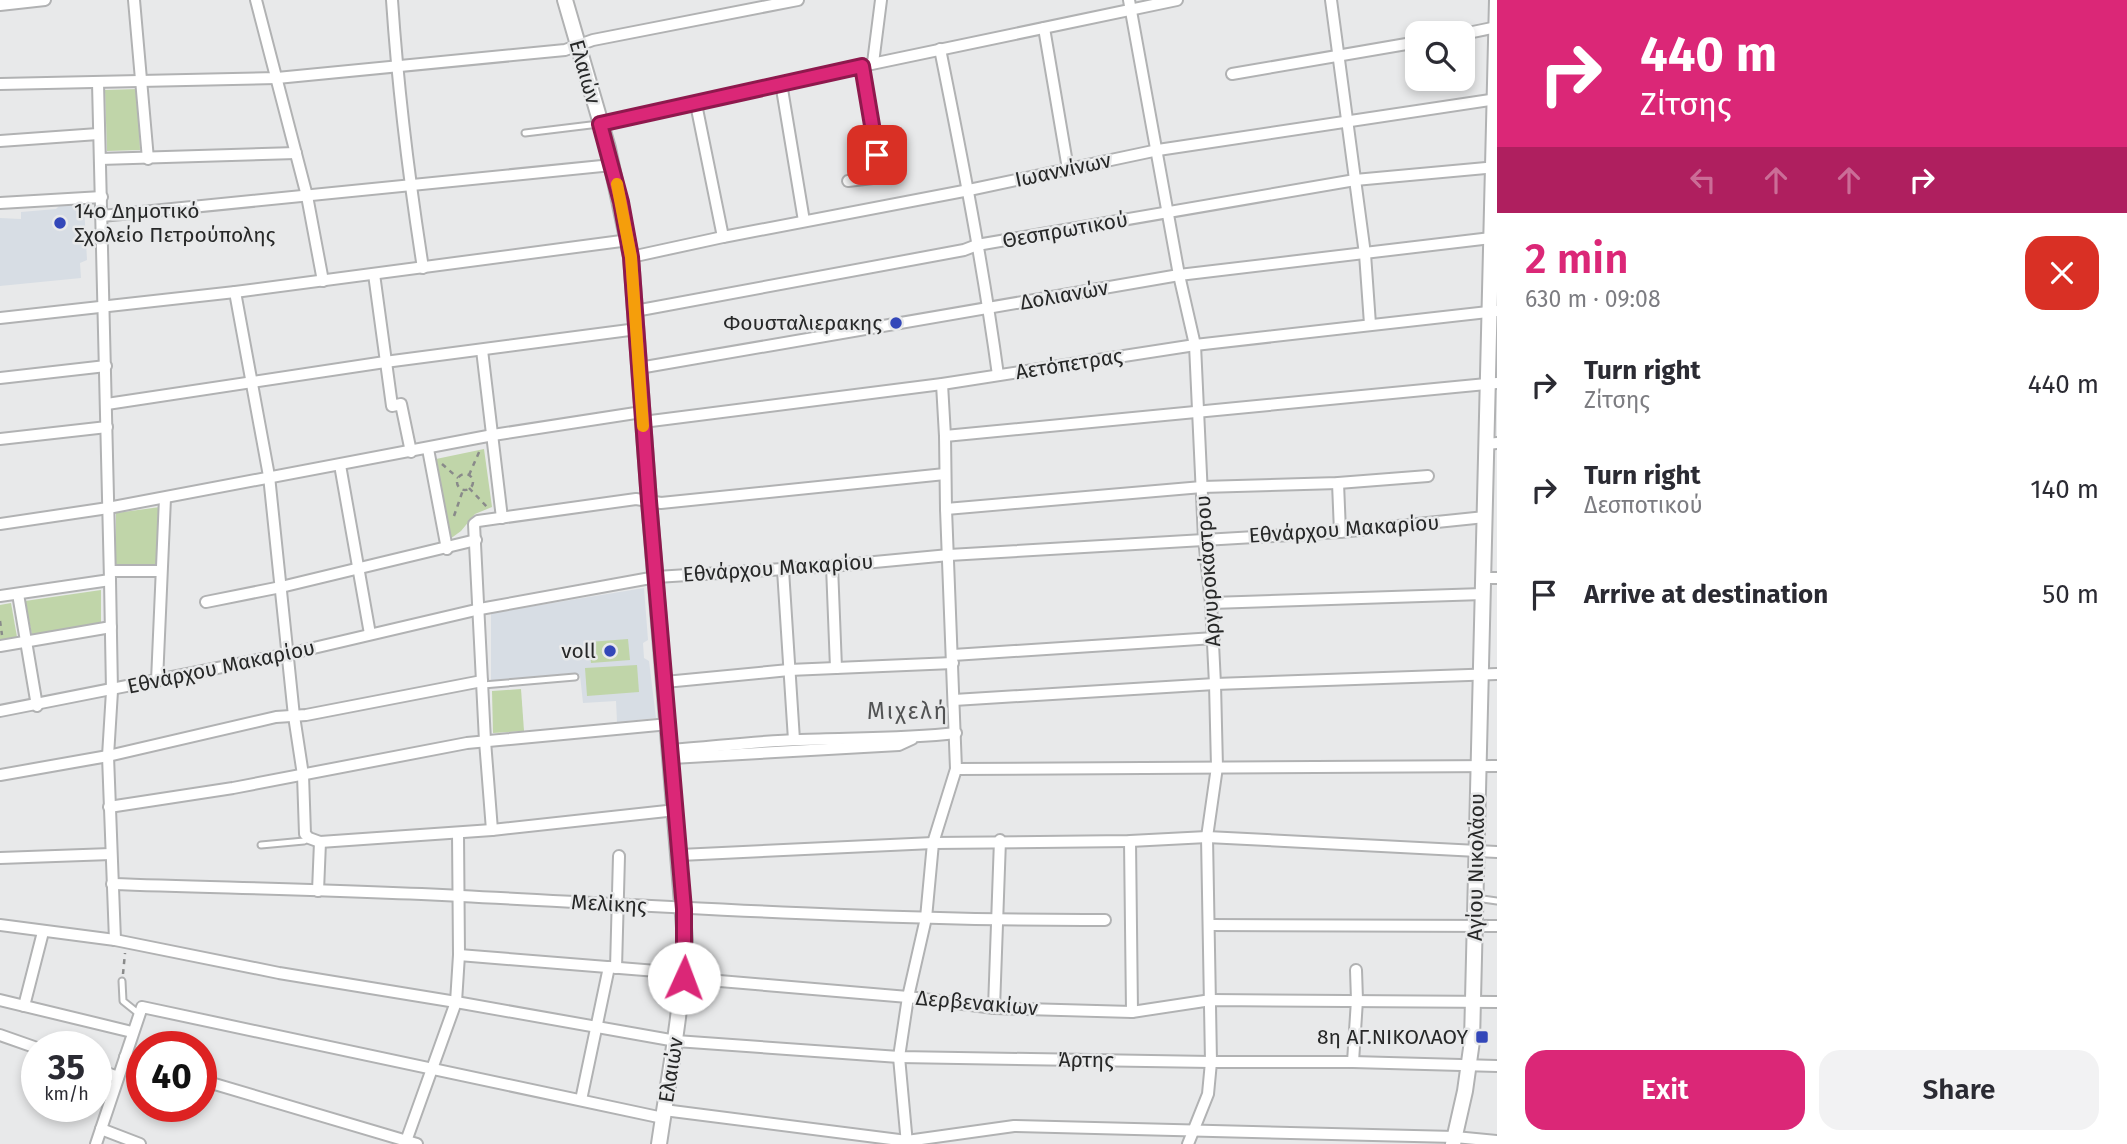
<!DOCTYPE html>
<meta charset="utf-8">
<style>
:root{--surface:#fff;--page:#f2f2f3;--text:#2b2b33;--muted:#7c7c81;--accent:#db2777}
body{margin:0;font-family:"Fira Sans",sans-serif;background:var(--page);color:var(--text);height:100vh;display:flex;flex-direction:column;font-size:26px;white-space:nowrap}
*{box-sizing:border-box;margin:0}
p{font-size:23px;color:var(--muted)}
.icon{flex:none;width:38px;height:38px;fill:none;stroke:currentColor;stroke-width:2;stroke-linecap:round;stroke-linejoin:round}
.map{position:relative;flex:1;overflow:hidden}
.panel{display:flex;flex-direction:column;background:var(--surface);width:630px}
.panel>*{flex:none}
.guide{background:#db2777;color:#fff;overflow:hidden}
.tools{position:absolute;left:1405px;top:21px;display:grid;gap:14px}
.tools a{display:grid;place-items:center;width:70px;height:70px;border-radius:14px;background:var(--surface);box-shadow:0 4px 10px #0003;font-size:35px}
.speed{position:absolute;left:21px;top:1031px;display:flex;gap:14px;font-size:35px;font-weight:700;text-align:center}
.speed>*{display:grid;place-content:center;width:91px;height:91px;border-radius:50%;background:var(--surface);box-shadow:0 4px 10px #0003;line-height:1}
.speed small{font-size:18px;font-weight:400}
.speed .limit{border:10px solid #d22;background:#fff;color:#111}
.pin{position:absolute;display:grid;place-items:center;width:60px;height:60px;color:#fff;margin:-30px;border-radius:14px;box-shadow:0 4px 10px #0006}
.me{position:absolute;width:77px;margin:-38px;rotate:2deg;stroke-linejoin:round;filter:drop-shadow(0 0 5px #0008)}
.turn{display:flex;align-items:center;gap:24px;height:147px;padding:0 28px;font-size:32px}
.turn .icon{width:91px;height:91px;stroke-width:2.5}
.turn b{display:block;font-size:49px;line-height:60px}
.lanes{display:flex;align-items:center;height:66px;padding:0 28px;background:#0003;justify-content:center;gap:35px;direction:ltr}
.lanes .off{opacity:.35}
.round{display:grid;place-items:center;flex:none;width:74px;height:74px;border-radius:21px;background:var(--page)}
.headline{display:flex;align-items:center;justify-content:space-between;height:119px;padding:0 28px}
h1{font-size:42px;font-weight:600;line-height:52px;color:var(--accent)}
.button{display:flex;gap:14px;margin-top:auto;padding:14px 28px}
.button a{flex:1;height:80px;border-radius:21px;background:var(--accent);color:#fff;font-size:28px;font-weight:600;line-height:80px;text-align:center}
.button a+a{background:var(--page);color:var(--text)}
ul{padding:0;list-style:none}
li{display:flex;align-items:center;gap:21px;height:105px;padding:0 28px}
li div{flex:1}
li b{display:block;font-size:26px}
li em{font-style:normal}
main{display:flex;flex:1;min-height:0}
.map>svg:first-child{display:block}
</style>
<main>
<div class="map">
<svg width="1497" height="1144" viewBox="0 0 1497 1144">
<rect width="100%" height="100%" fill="#e8e9ea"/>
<!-- built -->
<g fill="#d7dde4">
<path d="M84,205l3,55 -7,3 1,15 -81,8v-68l21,1v-7l35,-3 3,-3z"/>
<path d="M644,588l4,52 -5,3 1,15 5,3 7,57 -39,4 -1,-21 -33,2 -3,-28 -89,7v-69z"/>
</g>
<!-- green -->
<g fill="#c0d5a9">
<path d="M138,89l2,61 -33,1 -2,-61z"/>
<path d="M484,449l8,58 -17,7 -14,17 -11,8 -14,-80z"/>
<path d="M160,507l-4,60 -40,1v-55z"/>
<path d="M101,590v34l-69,11 -7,-34z"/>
<path d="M11,603l6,34 -17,3v-35z"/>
<path d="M628,639l2,21 -39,3 -2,-21z"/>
<path d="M637,665l2,27 -52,4 -2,-28z"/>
<path d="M521,689l3,42 -31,2 -1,-42z"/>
</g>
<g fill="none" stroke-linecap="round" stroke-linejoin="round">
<!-- lane casing -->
<g stroke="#b1b2b3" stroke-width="9">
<g id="lane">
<path d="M525,133l74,-9"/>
<path d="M483,685l92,-8"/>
<path d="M261,845l43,-4 5,-3"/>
<path d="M1476,898l21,3"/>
<path d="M122,981l1,20 15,12"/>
</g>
</g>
<!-- street casing -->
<g stroke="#b1b2b3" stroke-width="14">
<g id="street">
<path d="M134,0l14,159"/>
<path d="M256,0l51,196 16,85"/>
<path d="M392,0c6,90 17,179 31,268"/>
<path d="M1129,0l50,275 16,70 9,194 7,64 4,81 2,83 -10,70 4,225 -3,32 -20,50"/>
<path d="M1331,0l34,254 5,70"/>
<path d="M0,5l45,-5"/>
<path d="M1044,28l24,141"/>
<path d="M1463,34l34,-7"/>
<path d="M940,49c22,109 43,216 58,326"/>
<path d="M873,63l8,-63"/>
<path d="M1232,74l186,-32"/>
<path d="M98,83l12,497 2,111 -4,65 7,184"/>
<path d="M781,83l23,138"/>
<path d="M0,84l277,-6 288,-28 28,-10 205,-40"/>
<path d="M696,104l27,133"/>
<path d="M600,124l96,-20 85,-21 396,-83"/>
<path d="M0,141l98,-7"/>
<path d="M100,159l196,-6"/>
<path d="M848,181l33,-4 -19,-111"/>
<path d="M0,203l102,-6"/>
<path d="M102,216l510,-51"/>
<path d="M631,257l92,-20 246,-47 189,-40 339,-51"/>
<path d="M374,274l18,132 9,-2 10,48"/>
<path d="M235,292l34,184 25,240 9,59 2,59 4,4 11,4 172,-12 184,-20"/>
<path d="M635,311l329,-61 13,-5 378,-65 142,-13"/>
<path d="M0,318l235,-26 394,-52"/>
<path d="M482,350l20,168"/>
<path d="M639,368l540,-93 312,-37"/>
<path d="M0,378l106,-12"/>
<path d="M107,404l278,-42 252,-33"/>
<path d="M643,422l299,-38 253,-39 302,-34"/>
<path d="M945,436l552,-53"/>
<path d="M0,439l107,-12"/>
<path d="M1487,444l10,-1"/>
<path d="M428,449l19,100"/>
<path d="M340,465l30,169"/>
<path d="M1338,483l2,49"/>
<path d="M946,509l256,-22 136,-4 90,-7"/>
<path d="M0,524l108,-16 385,-73 149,-23"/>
<path d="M832,566l4,102"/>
<path d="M783,570l11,170"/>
<path d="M110,571h50"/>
<path d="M1483,578h14"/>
<path d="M18,594l19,112"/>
<path d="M0,596l110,-16"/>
<path d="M206,602l75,-15 195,-47"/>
<path d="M1211,603l272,-9"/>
<path d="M0,646l111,-19"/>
<path d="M953,655l261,-17"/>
<path d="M157,681l8,-183"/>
<path d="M665,682l124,-12 164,-7"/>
<path d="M954,700l261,-16 282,-10"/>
<path d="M0,711l288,-57 192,-45 176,-32 176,-11 117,-11 391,-23 145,-15"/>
<path d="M671,750c43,-3 86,-9 129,-10 52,-2 105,-1 156,-7"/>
<path d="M672,758l227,-13 13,-6"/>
<path d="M956,769l541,-3"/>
<path d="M0,775l108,-19 168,-39 30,-2 176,-34"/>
<path d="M109,807l124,-19 234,-45 202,-19"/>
<path d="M492,830l-7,-89 -11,-217 4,-3 158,-22 25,4 284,-29"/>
<path d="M1130,841l2,171"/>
<path d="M680,855l253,-12 197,-2 77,-4 290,15"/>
<path d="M0,858l111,-4"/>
<path d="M112,884c116,4 233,6 349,12 215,11 429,25 644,24"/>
<path d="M318,891l2,-49"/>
<path d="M0,925l115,15 164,33 177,29 220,39 223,16 312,5h142l144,4"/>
<path d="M1210,925l287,1"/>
<path d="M459,955l210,17 15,6 224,19 86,11 138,4 79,-12 286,2"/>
<path d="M616,968l3,-112"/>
<path d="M0,1000l132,32"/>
<path d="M24,1006l19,-74"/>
<path d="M994,1008l6,-168"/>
<path d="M0,1035l37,13"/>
<path d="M125,1057l17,5"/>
<path d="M1353,1062l4,-62 -1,-30"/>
<path d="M96,1069l22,8"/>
<path d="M201,1080l216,64"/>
<path d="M581,1100l28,-133"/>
<path d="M664,1110l243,31 107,-15 441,11 42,4"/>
<path d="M101,1129l39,15"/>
<path d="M96,1144l46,-137 521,111"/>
<path d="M405,1144l51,-142 3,-47 -1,-122"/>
<path d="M907,1144l-8,-87 9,-60 18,-79 7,-75 23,-74 -10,-260 -1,-73 -3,-52"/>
</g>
</g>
<!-- secondary casing -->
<g stroke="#b1b2b3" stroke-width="18">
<g id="secondary">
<path d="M565,0l43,148 23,109 18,244 36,439c-3,69 -16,136 -26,204"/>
<path d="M1453,1144l12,-53 7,-50 25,-1041"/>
</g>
</g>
<!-- path -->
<g stroke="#898a8a" stroke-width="2.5" stroke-dasharray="5 5" stroke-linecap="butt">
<path d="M442,464l16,14"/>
<circle cx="465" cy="482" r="8"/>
<path d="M469,475l11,-25"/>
<path d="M469,488l19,20"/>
<path d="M454,516l9,-26"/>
<path d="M0,621l2,14"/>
<path d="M123,974l2,-21"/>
</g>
<!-- lane -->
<use href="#lane" stroke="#fff" stroke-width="5"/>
<!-- street -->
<use href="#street" stroke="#fff" stroke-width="10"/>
<!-- secondary -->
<use href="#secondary" stroke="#fff" stroke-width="14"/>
</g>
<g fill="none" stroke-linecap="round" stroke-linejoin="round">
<!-- route casing -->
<g stroke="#8e194d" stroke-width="18">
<path id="route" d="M684,978v-69l-35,-408 -18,-244 -10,-55 -21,-78 262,-58 15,89"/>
</g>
<!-- route -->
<use href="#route" stroke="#db2777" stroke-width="12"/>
<!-- slow -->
<path stroke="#f59e0b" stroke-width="12" d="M617,184l14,73 12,169"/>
</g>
<!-- markers -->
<g fill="#3347b9" stroke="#e8e9ea" stroke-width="2.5">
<circle cx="60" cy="223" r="7"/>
<circle cx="896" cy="323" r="7"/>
<circle cx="610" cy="651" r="7"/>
<rect x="1475" y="1030" width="14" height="14" rx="3.5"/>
</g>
<g text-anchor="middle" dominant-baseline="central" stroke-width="5" stroke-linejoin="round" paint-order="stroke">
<!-- street labels -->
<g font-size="21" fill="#272828" stroke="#e8e9ea">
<text transform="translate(585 72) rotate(74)">Ελαιών</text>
<text transform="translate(1063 170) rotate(-12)">Ιωαννίνων</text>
<text transform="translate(1065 230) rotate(-10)">Θεσπρωτικού</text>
<text transform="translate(1064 295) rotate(-10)">Δολιανών</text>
<text transform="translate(1069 364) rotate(-9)">Αετόπετρας</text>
<text transform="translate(1344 529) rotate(-4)">Εθνάρχου Μακαρίου</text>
<text transform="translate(778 568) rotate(-4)">Εθνάρχου Μακαρίου</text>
<text transform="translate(1208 571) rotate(-94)">Αργυροκάστρου</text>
<text transform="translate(221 667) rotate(-12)">Εθνάρχου Μακαρίου</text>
<text transform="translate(1476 867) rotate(-89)">Αγίου Νικολάου</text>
<text transform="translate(609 904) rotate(3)">Μελίκης</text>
<text transform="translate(977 1003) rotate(5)">Δερβενακίων</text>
<text transform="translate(1086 1060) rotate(1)">Άρτης</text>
<text transform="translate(671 1070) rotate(-81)">Ελαιών</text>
</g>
<!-- poi labels -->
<g font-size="21" fill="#272828" stroke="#e8e9ea" text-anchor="end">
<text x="74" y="211" text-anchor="start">14ο Δημοτικό<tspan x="74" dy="24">Σχολείο Πετρούπολης</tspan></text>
<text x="882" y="323">Φουσταλιερακης</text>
<text x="596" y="651">voll</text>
<text x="1468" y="1037">8η ΑΓ.ΝΙΚΟΛΑΟΥ</text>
</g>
<!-- neighbourhood labels -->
<g font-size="23" letter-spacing="2" fill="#525354" stroke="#e8e9ea">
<text x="908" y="711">Μιχελή</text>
</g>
</g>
</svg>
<div class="tools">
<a><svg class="icon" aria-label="search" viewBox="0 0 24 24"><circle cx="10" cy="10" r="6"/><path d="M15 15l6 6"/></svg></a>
</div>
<div class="speed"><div>35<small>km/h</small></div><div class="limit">40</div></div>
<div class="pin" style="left:877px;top:155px;background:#d93025"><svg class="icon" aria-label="arrive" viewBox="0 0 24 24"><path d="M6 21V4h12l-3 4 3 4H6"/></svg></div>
<svg class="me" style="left:684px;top:978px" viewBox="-20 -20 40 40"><circle r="19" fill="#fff"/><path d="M0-13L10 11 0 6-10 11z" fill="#db2777"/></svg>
</div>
<section class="panel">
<div class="guide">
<div class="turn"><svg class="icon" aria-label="right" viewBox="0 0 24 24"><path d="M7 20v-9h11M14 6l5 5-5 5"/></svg><div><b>440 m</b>Ζίτσης</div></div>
<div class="lanes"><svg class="icon off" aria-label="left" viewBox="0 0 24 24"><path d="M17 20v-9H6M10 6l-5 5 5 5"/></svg><svg class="icon off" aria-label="ahead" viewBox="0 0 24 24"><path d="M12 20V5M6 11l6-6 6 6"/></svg><svg class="icon off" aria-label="ahead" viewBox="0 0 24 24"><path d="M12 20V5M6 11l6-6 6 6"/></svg><svg class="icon" aria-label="right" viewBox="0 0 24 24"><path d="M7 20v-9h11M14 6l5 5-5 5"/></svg></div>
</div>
<div class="headline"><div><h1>2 min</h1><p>630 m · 09:08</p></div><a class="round" style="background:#d93025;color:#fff"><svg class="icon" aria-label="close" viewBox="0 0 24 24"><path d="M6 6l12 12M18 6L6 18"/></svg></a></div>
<ul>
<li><svg class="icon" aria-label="right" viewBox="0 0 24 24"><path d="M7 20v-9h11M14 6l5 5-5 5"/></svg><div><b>Turn right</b><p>Ζίτσης</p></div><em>440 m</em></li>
<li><svg class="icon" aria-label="right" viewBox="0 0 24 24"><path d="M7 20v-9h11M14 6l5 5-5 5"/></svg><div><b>Turn right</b><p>Δεσποτικού</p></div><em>140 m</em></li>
<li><svg class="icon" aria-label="arrive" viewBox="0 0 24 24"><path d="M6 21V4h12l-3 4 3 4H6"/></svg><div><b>Arrive at destination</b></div><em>50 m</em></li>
</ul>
<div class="button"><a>Exit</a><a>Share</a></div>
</section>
</main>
